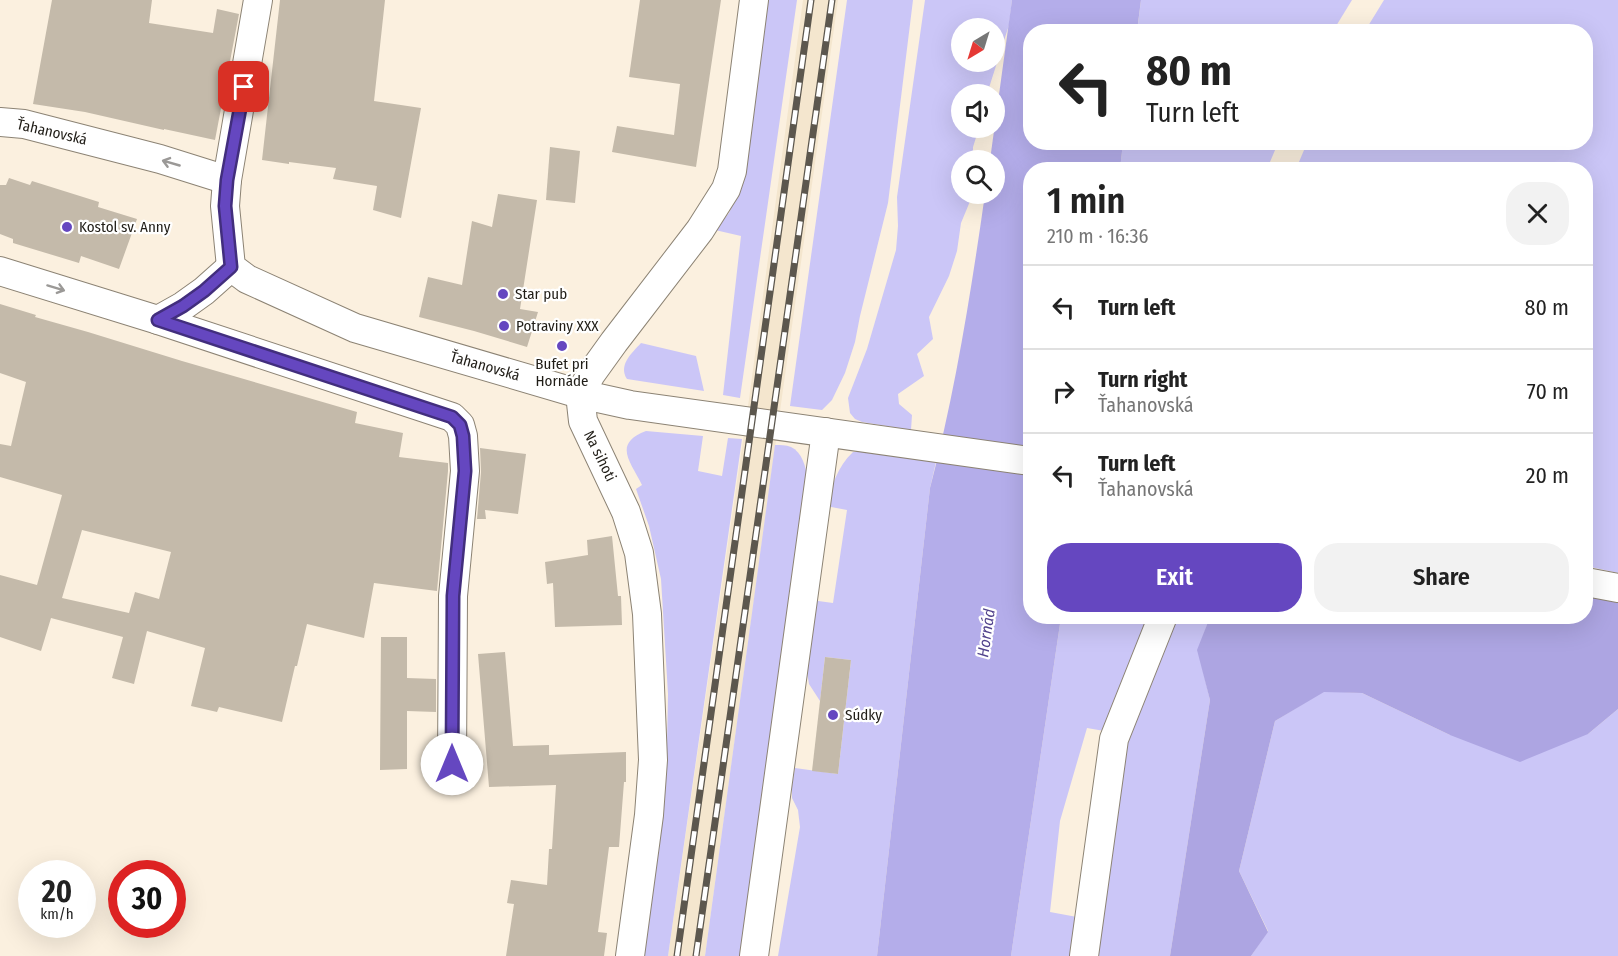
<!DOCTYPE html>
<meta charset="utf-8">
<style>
:root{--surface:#fff;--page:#f2f2f2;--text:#222;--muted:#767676;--line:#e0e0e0;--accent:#6547c0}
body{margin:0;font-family:"Fira Sans Condensed",sans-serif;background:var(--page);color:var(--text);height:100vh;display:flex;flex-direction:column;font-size:22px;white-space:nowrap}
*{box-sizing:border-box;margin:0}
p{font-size:20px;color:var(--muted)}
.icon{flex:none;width:33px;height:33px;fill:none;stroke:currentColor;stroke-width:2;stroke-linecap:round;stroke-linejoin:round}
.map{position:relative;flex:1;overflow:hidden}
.panel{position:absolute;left:1023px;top:162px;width:570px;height:462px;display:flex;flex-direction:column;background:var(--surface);border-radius:24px;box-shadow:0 6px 24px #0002}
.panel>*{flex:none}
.top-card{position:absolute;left:1023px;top:24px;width:570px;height:126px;border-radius:24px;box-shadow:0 6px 24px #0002;background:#fff;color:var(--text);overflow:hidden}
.needle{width:39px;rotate:218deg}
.buttons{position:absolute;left:951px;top:18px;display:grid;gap:12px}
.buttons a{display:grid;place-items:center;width:54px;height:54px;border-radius:50%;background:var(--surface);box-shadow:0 6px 24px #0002;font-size:30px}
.speed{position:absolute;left:18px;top:860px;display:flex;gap:12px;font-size:30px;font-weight:700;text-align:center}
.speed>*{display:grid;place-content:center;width:78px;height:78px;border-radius:50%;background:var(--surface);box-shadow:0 6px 24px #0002;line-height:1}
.speed small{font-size:15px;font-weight:400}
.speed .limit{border:9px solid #d22;background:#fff;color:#111}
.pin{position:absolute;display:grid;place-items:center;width:51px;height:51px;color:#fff;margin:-26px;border-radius:12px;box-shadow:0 3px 9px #0006}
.me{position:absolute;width:66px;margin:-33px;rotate:0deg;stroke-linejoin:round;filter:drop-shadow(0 0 4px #0008)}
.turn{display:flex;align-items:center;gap:21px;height:126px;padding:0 24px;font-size:27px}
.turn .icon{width:78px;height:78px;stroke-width:2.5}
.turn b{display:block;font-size:42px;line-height:51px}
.round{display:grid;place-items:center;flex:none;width:63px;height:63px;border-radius:24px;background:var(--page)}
.headline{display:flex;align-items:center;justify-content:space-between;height:102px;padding:0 24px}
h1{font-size:36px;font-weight:600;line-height:45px}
.action{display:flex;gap:12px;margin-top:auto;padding:12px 24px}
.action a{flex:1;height:69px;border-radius:24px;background:var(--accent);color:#fff;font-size:24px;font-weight:600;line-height:69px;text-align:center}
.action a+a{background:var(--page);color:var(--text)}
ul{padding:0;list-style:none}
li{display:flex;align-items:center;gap:18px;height:84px;padding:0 24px;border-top:2px solid var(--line)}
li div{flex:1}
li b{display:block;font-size:22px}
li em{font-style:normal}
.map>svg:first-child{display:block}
</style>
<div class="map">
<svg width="1618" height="956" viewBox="0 0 1618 956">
<rect width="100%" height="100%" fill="#fbf0df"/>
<!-- built -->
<path fill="#f4e6ce" d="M803,0h35l-57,404 -76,552h-37l81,-557z"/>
<!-- green -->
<g fill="#cbc6f7" fill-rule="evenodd">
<path d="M767,0h30l-57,398 -17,-3 18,-159 -26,-6 14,-17 11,-24z"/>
<path d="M847,0h66l-25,203 -28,113 -5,26 -10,31 -13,27 -10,10 -32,-4z"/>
<path d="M925,0h87l-3,25 -22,69h-25v34h17l-6,19v13h-11v34h11l-12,29 -4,28 -8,25 -20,41 4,22 -16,15 7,22 -26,18 1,10 13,11 -1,15 -49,-8 -7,-3 -5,-6 -2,-15 19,-49 29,-99 2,-24 -1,-29zM962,28h32v34h-32z"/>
<path d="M1141,0h211l-19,31 -196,1z"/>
<path d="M1384,0h234v573l-32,-7v-396l-290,-1 11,-26 279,-1v-110l-221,-1z"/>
<path d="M1123,143v-1l155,1 -11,26h-147z"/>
<path d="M641,343l55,13 8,35 -77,-12c-9,-14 5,-26 14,-36z"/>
<path d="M646,431l57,5 -5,35 24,5 6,-38 14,1 -74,517h-24l20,-170 3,-42 1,-50 -7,-115 -12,-53 -13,-37 6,-4c-11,-23 -30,-41 4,-54z"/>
<path d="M775,445c5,0 11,0 16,2 11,5 15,20 16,30l-63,479h-39z"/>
<path d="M853,452h14l69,10 -6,26 -53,468h-99l22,-129 -2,-17 -6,-12v-13l3,-17 43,6 13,-114 -26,-3 -5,44 -11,-17 -4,-23 6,-61 22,3 14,-93 -21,-4c6,-20 11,-39 27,-54z"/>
<path d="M1061,617h95l-46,115 -23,-4 -27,93 -10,91 27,5 -5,39h-61z"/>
<path d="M1171,617h39l-12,33 12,50 -40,256h-74l26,-215z"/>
<path d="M1324,691l38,2 88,42 138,-1 30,-25v247h-367l17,-25 -29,-60 36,-150z"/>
</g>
<!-- forest -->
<path fill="#ada5e2" d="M1586,596l32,6v107l-30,25 -68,28 -70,-27 -88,-42 -38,-1 -49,29 -36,150 29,61 -17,24h-81l40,-256 -13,-50 13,-33 376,-1z"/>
<!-- water -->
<path fill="#b4adea" d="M1012,0h129l-4,31 -107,1v110l93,1 -3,26 -90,1v446l31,1 -50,339h-134l53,-468c25,-95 41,-196 55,-294h9v-34h-4z"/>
<!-- building -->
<g fill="#c4baaa" fill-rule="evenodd">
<path d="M52,0h100l-3,23 64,10 4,-24 22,5 -24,126 -51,-11v1l-79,-18 -52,-8z"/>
<path d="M280,0h105l-11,101 47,7 -20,110 -28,-8 4,-24 -44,-7 3,-11 -47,-6v2l-27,-4z"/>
<path d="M640,0h81l-25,167 -84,-15 5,-26 57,9 6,-51 -51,-7z"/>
<path d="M550,147l30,4 -5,52 -29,-3z"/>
<path d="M9,178l21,7 2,-4 67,21 -1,5 39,12 -18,50 -38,-13 -2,7 -66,-20v-4l-13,-5v-49h6z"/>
<path d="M498,194l39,6 -17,109 18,3 -11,35 -53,-16 -55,-14 9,-40 34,8 10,-64 20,6z"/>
<path d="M0,304l36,11 -1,2 53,15 94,29 175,51 -2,11 48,10 -4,24 49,6v8l-11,120 -63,-8 -10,55 -57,-14 -10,42h-2l-13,56 -63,-15 -2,5 -26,-6 14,-58 -58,-17 -13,53 -22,-6 11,-41 -72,-19 -10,33 -41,-14v-62l37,10 25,-90 -62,-18v-33l11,2 15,-64 -26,-9zM82,530l89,22 -12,47 -24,-7 -6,21 -67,-15z"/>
<path d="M480,448l46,6 -8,60 -33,-4 1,9h-9l4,-47z"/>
<path d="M612,536l6,60h3l1,29 -67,2 -2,-44 -6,1 -2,-22 43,-7 -1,-15z"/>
<path d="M381,637h26v41l29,1v33l-29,-1v58l-27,1z"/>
<path d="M505,652l8,94 36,-1v10l77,-3v30h-2l-5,65h-10l-11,85 9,1 -3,23h-98l8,-52 -7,-1 4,-23 36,5 2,-36h3l4,-64 -67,2 -11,-133z"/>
<path d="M825,657l26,3 -13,114 -26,-3z"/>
</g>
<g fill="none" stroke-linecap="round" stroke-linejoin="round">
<!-- street casing -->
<g stroke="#8c8374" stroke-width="30">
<g id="street">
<path d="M258,0l-31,180 -2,26 6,61 16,12 108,49 225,66 50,11 400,56"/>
<path d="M0,122l24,2 136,35 67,21"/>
<path d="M0,271l158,49 25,-14 21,-15 27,-24"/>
<path d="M158,320l294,97 8,8 3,11 2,35 -12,125 -1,168"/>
<path d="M1586,582l32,6"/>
<path d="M630,956l19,-141 4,-55 -6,-146 -8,-61 -13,-41 -43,-91 -3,-27 11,-20 23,-32 86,-112 26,-41 6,-18 22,-171"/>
<path d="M754,956l72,-524"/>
<path d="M1084,956l30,-217 49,-123"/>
</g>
</g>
<!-- street -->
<use href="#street" stroke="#fff" stroke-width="28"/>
<!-- rail casing -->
<g stroke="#5c574e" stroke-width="7">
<g id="rail">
<path d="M677,956l134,-956"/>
<path d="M696,956l136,-956"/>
</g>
</g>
<!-- rail -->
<use href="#rail" stroke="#fff" stroke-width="4.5" stroke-dasharray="14" stroke-linecap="butt"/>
</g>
<!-- one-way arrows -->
<defs><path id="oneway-shaft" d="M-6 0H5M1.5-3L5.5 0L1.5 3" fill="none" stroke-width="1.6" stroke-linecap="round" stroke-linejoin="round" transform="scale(1.5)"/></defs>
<g stroke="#9b9997">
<use href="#oneway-shaft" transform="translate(171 163) rotate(-164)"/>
<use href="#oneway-shaft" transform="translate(56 288) rotate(17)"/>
</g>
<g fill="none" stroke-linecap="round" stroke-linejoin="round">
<!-- route casing -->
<g stroke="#422e7d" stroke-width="15">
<path id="route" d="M244,87l-17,93 -2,26 6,61 -27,24 -21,15 -25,14 294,97 8,8 3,11 2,35 -12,125 -1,168"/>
</g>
<!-- route -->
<use href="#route" stroke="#6547c0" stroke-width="10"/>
</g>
<!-- markers -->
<g fill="#6547c0" stroke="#fff" stroke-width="2">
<circle cx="67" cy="227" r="6"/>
<circle cx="503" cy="294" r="6"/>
<circle cx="504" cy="326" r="6"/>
<circle cx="562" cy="346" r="6"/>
<circle cx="833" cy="715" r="6"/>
</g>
<g text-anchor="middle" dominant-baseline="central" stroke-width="4.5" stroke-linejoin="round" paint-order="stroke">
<!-- street labels -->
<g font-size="15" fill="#201d17" stroke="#fff">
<text transform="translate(52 132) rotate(13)">Ťahanovská</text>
<text transform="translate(485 366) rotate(16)">Ťahanovská</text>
<text transform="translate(600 456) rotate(64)">Na sihoti</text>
</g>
<!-- poi labels -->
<g font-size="15" fill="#201d17" stroke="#fff" text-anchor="start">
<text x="79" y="227">Kostol sv. Anny</text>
<text x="515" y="294">Star pub</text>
<text x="516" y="326">Potraviny XXX</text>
<text x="562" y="364" text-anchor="middle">Bufet pri<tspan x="562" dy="17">Hornáde</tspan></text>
<text x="845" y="715">Súdky</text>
</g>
<!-- water labels -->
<g font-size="16" font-style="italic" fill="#51438c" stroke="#fff">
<text transform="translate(986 633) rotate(-82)">Hornád</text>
</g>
</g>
</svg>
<div class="buttons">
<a><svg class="needle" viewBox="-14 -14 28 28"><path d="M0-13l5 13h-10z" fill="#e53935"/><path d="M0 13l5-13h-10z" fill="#767676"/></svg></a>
<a><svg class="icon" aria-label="sound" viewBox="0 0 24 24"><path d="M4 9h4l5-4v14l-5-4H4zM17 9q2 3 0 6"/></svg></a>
<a><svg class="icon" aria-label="search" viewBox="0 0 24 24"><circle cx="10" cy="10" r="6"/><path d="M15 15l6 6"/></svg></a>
</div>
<div class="speed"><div>20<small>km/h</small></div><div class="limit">30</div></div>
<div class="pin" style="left:244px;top:87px;background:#d93025"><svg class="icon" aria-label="arrive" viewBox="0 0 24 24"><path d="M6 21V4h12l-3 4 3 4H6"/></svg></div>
<svg class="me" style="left:452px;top:764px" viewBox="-20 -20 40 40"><circle r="19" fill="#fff"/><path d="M0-13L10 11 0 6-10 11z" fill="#6547c0"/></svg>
<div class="top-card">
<div class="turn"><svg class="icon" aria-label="left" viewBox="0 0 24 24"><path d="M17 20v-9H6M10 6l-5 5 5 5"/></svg><div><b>80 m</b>Turn left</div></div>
</div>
<section class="panel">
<div class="headline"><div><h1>1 min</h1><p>210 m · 16:36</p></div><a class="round"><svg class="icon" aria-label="close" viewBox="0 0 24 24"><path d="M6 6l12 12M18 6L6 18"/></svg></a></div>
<ul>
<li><svg class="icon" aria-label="left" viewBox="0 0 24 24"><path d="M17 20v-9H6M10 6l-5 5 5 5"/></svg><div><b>Turn left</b></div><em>80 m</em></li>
<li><svg class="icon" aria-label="right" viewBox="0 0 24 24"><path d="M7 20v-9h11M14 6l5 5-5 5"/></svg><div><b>Turn right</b><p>Ťahanovská</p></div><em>70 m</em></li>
<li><svg class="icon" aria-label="left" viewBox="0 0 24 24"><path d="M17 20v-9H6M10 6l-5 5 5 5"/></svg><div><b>Turn left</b><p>Ťahanovská</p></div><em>20 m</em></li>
</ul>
<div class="action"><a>Exit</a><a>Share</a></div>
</section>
</div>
